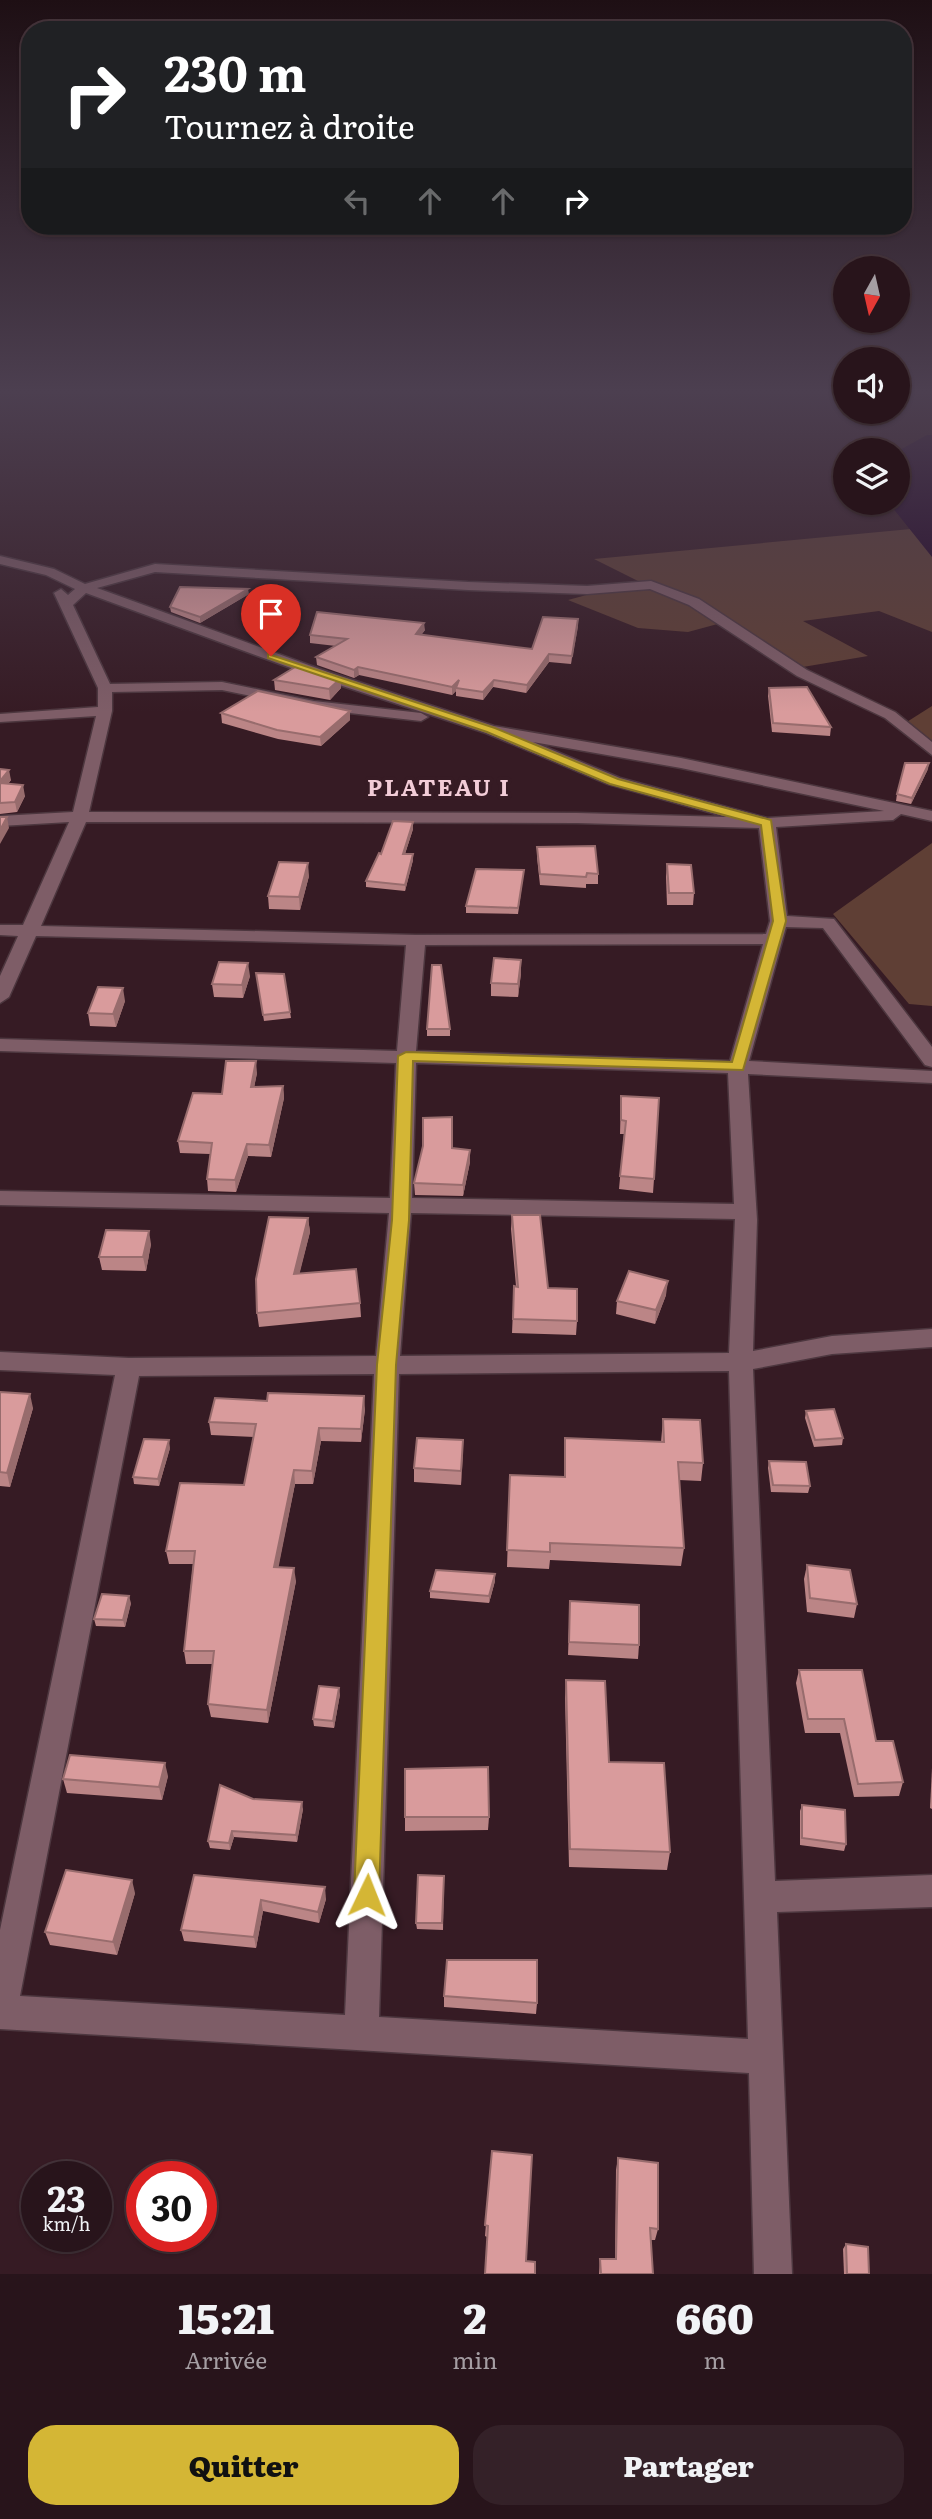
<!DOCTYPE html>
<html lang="fr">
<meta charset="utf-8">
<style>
:root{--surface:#28141b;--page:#342128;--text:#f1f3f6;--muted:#a59ea3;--line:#44333a;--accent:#d4b635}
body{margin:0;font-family:Literata,serif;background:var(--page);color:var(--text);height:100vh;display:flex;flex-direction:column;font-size:26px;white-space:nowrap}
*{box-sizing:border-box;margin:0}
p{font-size:23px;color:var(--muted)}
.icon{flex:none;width:38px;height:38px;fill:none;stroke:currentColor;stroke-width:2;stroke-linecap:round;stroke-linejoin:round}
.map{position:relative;height:2274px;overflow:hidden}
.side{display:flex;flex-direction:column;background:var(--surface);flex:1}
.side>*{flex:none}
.hud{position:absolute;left:21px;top:21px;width:891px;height:214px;border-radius:28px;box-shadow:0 2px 5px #0004,0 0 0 2px var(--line);background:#202124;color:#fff;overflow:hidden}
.needle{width:46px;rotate:188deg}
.fabs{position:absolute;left:833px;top:256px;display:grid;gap:14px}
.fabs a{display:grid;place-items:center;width:77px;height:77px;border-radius:50%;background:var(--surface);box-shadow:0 2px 5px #0004,0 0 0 2px var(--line);font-size:35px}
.speed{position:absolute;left:21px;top:2161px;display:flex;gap:14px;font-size:35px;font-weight:700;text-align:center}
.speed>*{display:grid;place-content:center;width:91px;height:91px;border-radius:50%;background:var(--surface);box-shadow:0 2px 5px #0004,0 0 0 2px var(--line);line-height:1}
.speed small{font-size:18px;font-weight:400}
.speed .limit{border:10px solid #d22;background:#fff;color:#111}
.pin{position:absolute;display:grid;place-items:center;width:60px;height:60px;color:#fff;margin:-72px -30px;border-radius:50% 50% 50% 0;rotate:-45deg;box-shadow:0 0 7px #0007}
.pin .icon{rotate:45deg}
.me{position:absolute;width:77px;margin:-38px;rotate:2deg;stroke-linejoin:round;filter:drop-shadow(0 0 5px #0008)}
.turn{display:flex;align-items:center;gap:24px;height:147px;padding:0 28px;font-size:32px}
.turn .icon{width:91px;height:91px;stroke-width:2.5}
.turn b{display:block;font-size:49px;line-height:60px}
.lanes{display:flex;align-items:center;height:66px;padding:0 28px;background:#0003;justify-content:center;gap:35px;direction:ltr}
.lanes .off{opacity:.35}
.eta{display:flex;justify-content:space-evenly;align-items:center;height:119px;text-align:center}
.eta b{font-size:42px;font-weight:800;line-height:49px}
.action{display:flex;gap:14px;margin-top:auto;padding:14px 28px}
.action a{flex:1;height:80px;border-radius:28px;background:var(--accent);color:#111;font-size:28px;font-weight:800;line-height:80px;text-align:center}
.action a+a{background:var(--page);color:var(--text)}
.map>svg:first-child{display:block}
</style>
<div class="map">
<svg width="932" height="2274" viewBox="0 0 932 2274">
<rect width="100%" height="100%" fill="#361b24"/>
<!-- green -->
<g fill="#5f3f35">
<path d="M932,527v105l-53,-21 -76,10 65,35 -77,13 -66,-47 -37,10 -50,-4 -70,-28 70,-19 -44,-22z"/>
<path d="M932,706v40l-30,-21z"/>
<path d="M932,843v163l-23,-2 -76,-90z"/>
</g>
<!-- water -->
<path fill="#210427" d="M927,435h5v122l-44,-55h10v-51z"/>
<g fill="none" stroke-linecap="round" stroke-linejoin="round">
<!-- minor casing -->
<g stroke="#4d373f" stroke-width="3">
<path id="minor" d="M0,556l54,13 31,15 70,-20 313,18 119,4 64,-5 48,18 108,71 88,42 37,30v13l-47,-37 -88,-42 -108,-71 -39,-16 -63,5 -119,-4 -313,-18 -58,16 231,84 166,54 187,32 251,53v10l-31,-7 -8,6 -117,7 11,89 47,3 98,128v20l-7,-2 -102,-137 -37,-1 -37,134 183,10v12l-184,-9 9,146 -4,131 79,-15 100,-7v18l-100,7 -79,15 22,512 157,-6v32l-155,5 15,362h-38l-5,-201 -749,-44v-99l115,-555 -115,-5v-18l129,6 247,-2 13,-143 -389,-8v-14l390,7 6,-135 -396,-12v-12l397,12 9,-106 -370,-9 -27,61 -9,6v-27l18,-40 -18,-1v-10h23l46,-103 -69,4v-10l73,-4 23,-96 -96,6v-8l98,-7v-19l-44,-95 7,-4 7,6 7,-6 -29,-14 -46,-11zM86,593l232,85 168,55 122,51 119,33 -150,-4 -488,-1 23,-101v-19l110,-2 92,19 107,12 7,-4 -7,-4 -107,-12 -92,-19 -112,2 -37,-79zM533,742l148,26 203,43 -117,7 -147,-40zM86,822l491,1 182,5 11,93 -4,13 -350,1 -375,-9zM763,944l-33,117 -314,-10 9,-106zM416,1063l312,10 6,131 -322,-6zM411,1213l324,6 -6,134 -329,3zM729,1371l19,668 -369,-22 20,-643zM374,1374l-29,641 -325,-19 119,-620z"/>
</g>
<!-- minor -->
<use href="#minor" fill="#7e5d67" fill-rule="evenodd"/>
</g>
<!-- wall -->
<g fill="#bb8586">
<path d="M249,594l-49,29 -29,-11 -1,-5z"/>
<path d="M578,619l-7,45 -22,-2 -23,31 -33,-6 -10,13 -27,-4v-5l-4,4 -93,-20 -5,3 -37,-13 -1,-8 20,-11 -26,-3v-8l115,-5 -4,5 111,14z"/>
<path d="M274,680l67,8 -11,12 -55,-10z"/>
<path d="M769,688l62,39 -1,9 -58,-4 -4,-36z"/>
<path d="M221,713l129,7 -29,26 -43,-7 -56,-16z"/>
<path d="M0,769l11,11 -3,4 17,12 -8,16 -17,2z"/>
<path d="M928,769l-17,35 -15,-3 1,-7z"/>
<path d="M413,822v7l-8,25h8v6l-8,31 -39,-4v-6l15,-27z"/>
<path d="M537,847l61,27v10h-12v4l-46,-3 -3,-28z"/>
<path d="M667,864l27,29 -1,12h-26l-1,-28z"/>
<path d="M524,870l-6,44 -52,-1v-7z"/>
<path d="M309,876l-9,34 -31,-1 -1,-13z"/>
<path d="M521,973l-3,24 -27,-1v-13z"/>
<path d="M250,976l-7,22 -29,-1 -2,-13z"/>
<path d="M257,979l33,33 1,6 -27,3z"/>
<path d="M125,1001l-9,26 -26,-1 -2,-13z"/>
<rect x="427" y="1029" width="23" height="7"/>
<path d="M257,1073l-3,14 29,-1 1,12 -13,59 -23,-1 -12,36 -28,-1 -1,-12 3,-25 -30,-1 -2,-12 44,-47z"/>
<path d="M621,1096l33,83 -1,14 -34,-4 5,-55h-4z"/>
<path d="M452,1148l18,14 -7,34 -48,-1 -1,-12z"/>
<path d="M512,1215l36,73 29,33 -1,14 -64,-2 2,-47h2l-5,-57z"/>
<path d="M308,1218l2,14 -11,42 61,29 1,14 -102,10 -2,-14z"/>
<path d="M151,1244l-5,27 -44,-1 -3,-13z"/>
<path d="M666,1295l-11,29 -39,-10 1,-13z"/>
<path d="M0,1392l33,16 -23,79 -10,-1z"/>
<path d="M365,1409l-4,33 -40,-1 -8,43h-18l-17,83 18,14 -28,142 -57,-6 -3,-13 5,-40h-27l-2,-13 9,-87h-24l-3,-13 78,-66 10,-48 -43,-2 -2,-13z"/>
<path d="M806,1411l37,27 -1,7 -28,2 -9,-29z"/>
<path d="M663,1419l40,44 -2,18 -22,-1 5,68 -3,18 -131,-6 -1,9 -42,-2 3,-92 54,2 1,-39 96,4z"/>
<path d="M463,1440l-2,45 -47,-3v-14z"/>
<path d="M170,1448l-11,38 -25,-2 -1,-7z"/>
<path d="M769,1461l41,25 -2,7 -37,-1 -3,-24z"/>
<path d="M807,1565l50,39 -3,14 -47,-6 -3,-33z"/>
<path d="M495,1581l-6,22 -59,-5v-7z"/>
<path d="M570,1601l69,44 -1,14 -70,-4z"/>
<path d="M131,1603l-6,24 -29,-1 -2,-7z"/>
<path d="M799,1670l77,71 27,41 -4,14 -45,1 -14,-64h-35l-9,-50z"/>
<path d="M566,1680l43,82 61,90 -3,18 -98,-3 -4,-169z"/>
<path d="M340,1694l-6,34 -20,-2 -1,-7z"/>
<path d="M932,1768v41l-2,-1z"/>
<path d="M168,1776l-6,24 -95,-7 -4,-14z"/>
<path d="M253,1799l50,10 -6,33 -63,-5 -4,13 -20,-2 -2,-7z"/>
<path d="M802,1805l44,39 -2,7 -44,-6v-34z"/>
<path d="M405,1817h84l-1,13 -83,1z"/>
<path d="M194,1875l132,24 -7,24 -56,-12 -7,37 -72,-7 -3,-11z"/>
<path d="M444,1876l-1,54 -26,-1 -1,-6z"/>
<path d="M135,1893l-18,62 -67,-10 -5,-13z"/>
<path d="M444,1996l93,7 -1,11 -92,-7z"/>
<path d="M492,2151l34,110 9,13 -48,-37 -2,-1z"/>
<path d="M618,2158l40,71 -3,11h-4l2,34h-54l1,-15h15l1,-89z"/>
<path d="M846,2244l23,30h-25l-1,-25z"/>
</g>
<!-- shaded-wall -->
<g fill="#986c6d">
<path d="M248,589l1,5 -49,29v-6z"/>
<path d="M578,619v8l-7,37 1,-8z"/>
<path d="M424,623l1,7 -9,12v-8z"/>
<path d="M549,654v8l-23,31 1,-8z"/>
<path d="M358,667l1,8 -5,3v-8z"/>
<path d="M341,678v10l-11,12 -1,-11z"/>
<path d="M459,680l-3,8v3l-4,4v-8z"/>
<path d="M494,680l-1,7 -10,13v-8z"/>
<path d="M350,711v9l-29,26 -1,-9z"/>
<path d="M929,763l-1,6 -17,35 1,-6z"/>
<path d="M9,770l2,10 -10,13 -1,-12z"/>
<path d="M23,785l2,11 -8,16 -2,-10z"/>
<path d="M7,817l2,11 -9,16v-14z"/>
<path d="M413,822v7l-10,31v-6z"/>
<path d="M413,854v6l-8,31v-6z"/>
<path d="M308,863l1,13 -9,34 -1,-13z"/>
<path d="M521,960v13l-3,24v-13z"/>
<path d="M248,963l2,13 -7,22 -1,-13z"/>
<path d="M123,988l2,13 -9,26 -3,-13z"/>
<path d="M256,1061l1,12 -5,25 -1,-11z"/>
<path d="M283,1086l1,12 -13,59 -2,-12z"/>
<path d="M247,1144l1,12 -12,36 -1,-12z"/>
<path d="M470,1150v12l-7,34v-11z"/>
<path d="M308,1218l2,14 -14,56 -2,-14z"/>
<path d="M149,1231l2,13 -5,27 -3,-14z"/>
<path d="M668,1281l-2,14 -11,29 1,-14z"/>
<path d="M30,1394l3,14 -23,79 -3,-14z"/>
<path d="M364,1396l1,13 -4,33v-13z"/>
<path d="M319,1428l2,13 -8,43 -1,-13z"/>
<path d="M169,1440l1,8 -11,38 -1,-7z"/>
<path d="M463,1440v14l-2,31v-14z"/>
<path d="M294,1470l1,14 -19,96 -2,-13z"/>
<path d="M294,1568l2,13 -28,142 -1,-13z"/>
<path d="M495,1574v7l-6,22v-7z"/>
<path d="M129,1596l2,7 -6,24 -2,-7z"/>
<path d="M339,1688l1,6 -6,34 -1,-7z"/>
<path d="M165,1763l3,13 -6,24 -3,-13z"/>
<path d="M302,1802l1,7 -6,33 -1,-7z"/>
<path d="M232,1831l2,6 -4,13 -1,-7z"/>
<path d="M132,1880l3,13 -18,62 -4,-13z"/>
<path d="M325,1887l1,12 -7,24 -1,-11z"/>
<path d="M261,1900l2,11 -7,37 -2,-11z"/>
</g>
<!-- building -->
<g fill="#d99b9c" stroke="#986c6d" stroke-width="2">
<path d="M180,587l68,2 -48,28 -30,-10z"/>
<path d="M317,612l107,11 -8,11 116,15 11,-32 35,2 -6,37 -23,-2 -22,31 -33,-5 -11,12 -27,-4 3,-8 -7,7 -94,-20 -4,3 -38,-13 31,-18 -37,-4z"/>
<path d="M300,664l41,14 -12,11 -55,-9z"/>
<path d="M807,687l24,40 -58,-4 -4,-35z"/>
<path d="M258,691l92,20 -30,26 -43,-7 -56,-17z"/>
<path d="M905,763h24l-17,35 -15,-4z"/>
<path d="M0,769l9,1 -9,11z"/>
<path d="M0,783l23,2 -8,17 -15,1z"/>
<path d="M0,817h7l-7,13z"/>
<path d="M393,821l20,1 -10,32h10l-8,31 -39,-4 13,-28 2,1z"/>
<path d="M595,846l3,28 -11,-1 -1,4 -46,-3 -3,-27z"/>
<path d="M279,862l29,1 -9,34 -31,-1z"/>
<path d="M667,864l24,1 3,28h-25z"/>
<path d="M476,869l48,1 -6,38 -52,-2z"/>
<path d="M494,958l27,2 -3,24 -27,-1z"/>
<path d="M219,962l29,1 -6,22 -30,-1z"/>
<path d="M432,965h9l9,64h-23z"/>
<path d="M256,973l28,1 6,38 -27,3z"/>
<path d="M98,987l25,1 -10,26 -25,-1z"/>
<path d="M226,1061h30l-5,26 32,-1 -14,59 -22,-1 -12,36 -28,-1 5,-36 -34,-2 15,-48 29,1z"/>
<path d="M621,1096l38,2 -5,81 -34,-3 6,-55 -5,-1z"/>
<path d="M452,1117v31l18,2 -7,35 -49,-2 9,-37v-28z"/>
<path d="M512,1215h28l8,73 29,1v32l-64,-2 1,-33 4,1z"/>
<path d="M269,1217l39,1 -14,56 62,-5 4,34 -103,10 -1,-34z"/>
<path d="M106,1230l43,1 -6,26h-44z"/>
<path d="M629,1271l39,10 -12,29 -39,-9z"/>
<path d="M0,1392l30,2 -23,79 -7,-1z"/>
<path d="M268,1393l96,3 -3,33 -42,-1 -7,43 -18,-1 -20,97 20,1 -27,142 -59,-6 6,-53h-30l11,-100h-29l14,-68 64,2 12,-61 -47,-2 6,-24 52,3z"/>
<path d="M834,1409l9,29 -28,2 -9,-29z"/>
<path d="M663,1419l37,1 3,43 -25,-1 6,86 -134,-5v9l-43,-2 3,-75 55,2v-39l99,4z"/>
<path d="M417,1438l46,2 -2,31 -47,-3z"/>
<path d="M144,1439l25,1 -11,39 -25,-2z"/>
<path d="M769,1461l37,1 4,24 -37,-1z"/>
<path d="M807,1565l43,5 7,34 -47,-6z"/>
<path d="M436,1570l59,4 -6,22 -59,-5z"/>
<path d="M102,1594l27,2 -6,24 -29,-1z"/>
<path d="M570,1601l69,4v40l-70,-3z"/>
<path d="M799,1670h63l14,71h17l10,41 -45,2 -14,-65h-36z"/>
<path d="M566,1680l39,1 4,81 55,1 6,89 -100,-3z"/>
<path d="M319,1686l20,2 -6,33 -20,-2z"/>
<path d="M70,1755l95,8 -6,24 -96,-8z"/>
<path d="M488,1767l1,50h-84v-48z"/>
<path d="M220,1785l33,14 49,3 -6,33 -64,-4 -3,12 -21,-2z"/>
<path d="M802,1805l43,5 1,34 -44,-6z"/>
<path d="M66,1870l66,10 -19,62 -68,-10z"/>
<path d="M194,1875l131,12 -7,25 -57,-12 -7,37 -73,-7z"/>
<path d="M418,1875l26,1 -2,47h-26z"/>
<path d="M447,1960h90v43l-93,-7z"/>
<path d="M492,2151l40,4 -6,106 9,1v12h-50l3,-48 -3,-1z"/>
<path d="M618,2158l40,5v66l-8,-1 3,46h-52l-1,-15h16z"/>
<path d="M846,2244l22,3 1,27h-22z"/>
</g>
<!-- sky -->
<linearGradient id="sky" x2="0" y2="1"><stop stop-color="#1e0f14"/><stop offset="0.55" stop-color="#4c3f50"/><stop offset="1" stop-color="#4c3f50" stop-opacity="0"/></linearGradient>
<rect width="932" height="712" fill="url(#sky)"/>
<!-- route -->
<path fill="#d4b635" stroke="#8a7622" stroke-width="2" d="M268,654l227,74 123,51 153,41 15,101 -43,149 -330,-9 -4,159 -13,145 -17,530 -4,9 -8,3 -9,-3 -4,-9 23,-530 15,-145 6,-164 8,-4 326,10 41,-141 -12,-96 -151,-41 -123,-52 -219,-74z"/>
<g text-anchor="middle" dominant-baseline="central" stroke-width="7" stroke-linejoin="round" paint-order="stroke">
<!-- far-district labels -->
<g font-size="23" font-weight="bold" letter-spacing="2" fill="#f2ccd7" stroke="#361b24">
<text x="439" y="786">PLATEAU I</text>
</g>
</g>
</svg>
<div class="fabs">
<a><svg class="needle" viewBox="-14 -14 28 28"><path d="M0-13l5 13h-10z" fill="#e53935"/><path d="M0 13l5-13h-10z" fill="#a59ea3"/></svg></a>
<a><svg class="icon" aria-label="sound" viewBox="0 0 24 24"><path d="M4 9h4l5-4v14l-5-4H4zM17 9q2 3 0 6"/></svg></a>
<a><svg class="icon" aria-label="layers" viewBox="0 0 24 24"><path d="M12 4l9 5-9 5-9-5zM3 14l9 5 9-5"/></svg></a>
</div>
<div class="speed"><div>23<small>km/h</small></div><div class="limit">30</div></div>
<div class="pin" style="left:271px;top:656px;background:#d93025"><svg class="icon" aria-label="arrive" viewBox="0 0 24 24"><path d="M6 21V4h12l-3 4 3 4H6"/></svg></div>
<svg class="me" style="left:367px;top:1895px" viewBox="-20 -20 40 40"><path d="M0-17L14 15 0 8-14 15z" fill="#d4b635" stroke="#fff" stroke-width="4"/></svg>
<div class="hud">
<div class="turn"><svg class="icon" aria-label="right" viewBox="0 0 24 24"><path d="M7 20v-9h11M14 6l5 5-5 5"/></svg><div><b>230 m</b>Tournez à droite</div></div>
<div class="lanes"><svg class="icon off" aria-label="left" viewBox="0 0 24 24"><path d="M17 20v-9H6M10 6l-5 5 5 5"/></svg><svg class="icon off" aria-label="ahead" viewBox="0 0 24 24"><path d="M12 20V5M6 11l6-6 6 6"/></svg><svg class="icon off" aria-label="ahead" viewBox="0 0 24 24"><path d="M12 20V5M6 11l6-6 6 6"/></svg><svg class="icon" aria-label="right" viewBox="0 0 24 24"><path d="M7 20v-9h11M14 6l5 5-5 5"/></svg></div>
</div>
</div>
<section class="side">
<div class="eta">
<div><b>15:21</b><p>Arrivée</p></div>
<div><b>2</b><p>min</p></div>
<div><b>660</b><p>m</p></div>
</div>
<div class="action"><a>Quitter</a><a>Partager</a></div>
</section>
